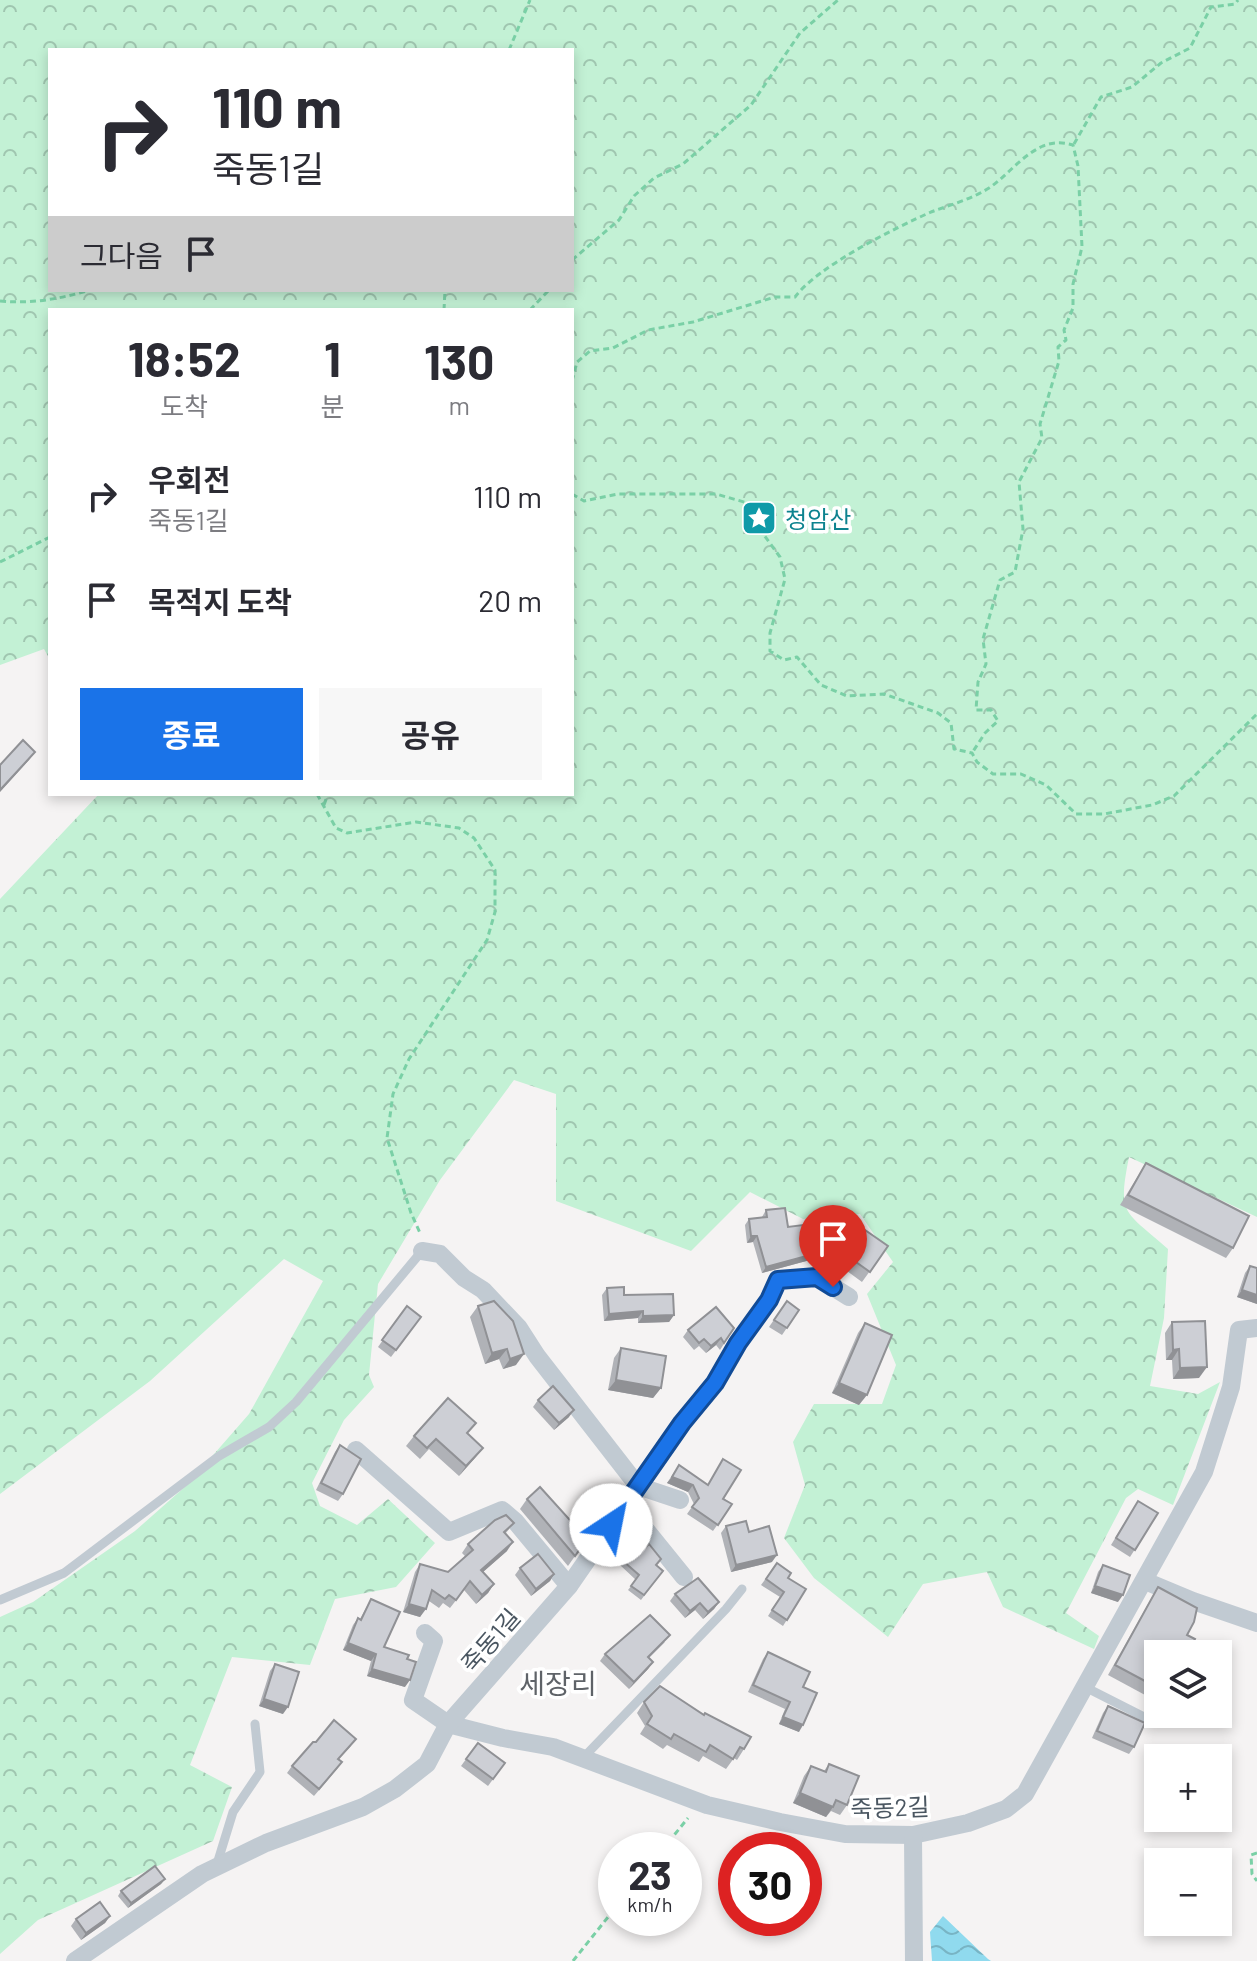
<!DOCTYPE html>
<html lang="ko">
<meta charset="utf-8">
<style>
:root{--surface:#fff;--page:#f7f7f7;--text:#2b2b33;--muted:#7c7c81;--accent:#1a73e8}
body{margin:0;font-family:Barlow,"Noto Sans KR",sans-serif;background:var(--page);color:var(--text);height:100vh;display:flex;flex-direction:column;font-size:30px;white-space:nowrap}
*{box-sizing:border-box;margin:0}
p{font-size:26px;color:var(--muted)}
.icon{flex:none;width:44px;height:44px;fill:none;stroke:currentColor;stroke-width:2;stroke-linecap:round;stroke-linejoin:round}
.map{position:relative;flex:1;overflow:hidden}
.drawer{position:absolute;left:48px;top:308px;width:526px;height:488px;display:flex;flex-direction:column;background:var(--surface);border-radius:0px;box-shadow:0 4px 12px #0003}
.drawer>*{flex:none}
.hud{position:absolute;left:48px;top:48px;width:526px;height:244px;border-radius:0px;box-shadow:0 4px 12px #0003;background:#fff;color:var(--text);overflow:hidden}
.tools{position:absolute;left:1144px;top:1640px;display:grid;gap:16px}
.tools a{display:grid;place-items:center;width:88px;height:88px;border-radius:0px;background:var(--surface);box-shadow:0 4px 12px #0003;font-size:40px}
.speed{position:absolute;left:598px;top:1832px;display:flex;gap:16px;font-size:40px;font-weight:700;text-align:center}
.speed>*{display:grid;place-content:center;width:104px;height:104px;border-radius:50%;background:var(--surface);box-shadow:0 4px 12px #0003;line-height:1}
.speed small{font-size:20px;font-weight:400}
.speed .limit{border:12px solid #d22;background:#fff;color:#111}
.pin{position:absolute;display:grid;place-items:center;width:68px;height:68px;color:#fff;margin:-82px -34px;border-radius:50% 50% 50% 0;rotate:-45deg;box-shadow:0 0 8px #0007}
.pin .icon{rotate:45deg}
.me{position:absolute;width:88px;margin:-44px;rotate:34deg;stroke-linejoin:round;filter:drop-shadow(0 0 6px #0008)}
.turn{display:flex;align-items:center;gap:28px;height:168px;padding:0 32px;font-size:36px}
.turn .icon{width:104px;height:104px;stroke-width:2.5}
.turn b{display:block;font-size:56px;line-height:68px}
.then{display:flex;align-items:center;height:76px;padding:0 32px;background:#0003;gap:16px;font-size:30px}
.eta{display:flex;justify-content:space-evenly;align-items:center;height:136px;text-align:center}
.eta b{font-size:48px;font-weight:700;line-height:56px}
.action{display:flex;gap:16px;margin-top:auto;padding:16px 32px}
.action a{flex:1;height:92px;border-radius:0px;background:var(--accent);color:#fff;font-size:32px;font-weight:700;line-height:92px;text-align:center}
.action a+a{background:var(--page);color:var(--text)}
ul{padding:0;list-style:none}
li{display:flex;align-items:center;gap:24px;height:104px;padding:0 32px}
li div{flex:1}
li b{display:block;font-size:30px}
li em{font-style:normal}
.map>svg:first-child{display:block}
</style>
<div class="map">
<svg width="1257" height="1961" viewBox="0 0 1257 1961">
<defs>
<pattern id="forest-crowns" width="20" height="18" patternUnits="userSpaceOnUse" patternTransform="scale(2)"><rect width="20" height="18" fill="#c3f1d5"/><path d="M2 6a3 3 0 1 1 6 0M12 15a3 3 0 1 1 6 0" fill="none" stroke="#a0c6b0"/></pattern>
<pattern id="water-waves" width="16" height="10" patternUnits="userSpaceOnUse" patternTransform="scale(2)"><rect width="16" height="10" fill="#90daee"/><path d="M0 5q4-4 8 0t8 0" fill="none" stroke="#78b4c4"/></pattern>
</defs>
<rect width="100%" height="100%" fill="#f5f3f3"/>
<!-- forest -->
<path fill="url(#forest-crowns)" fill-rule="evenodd" d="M0,0h1257v1217l-128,-60c-12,60 -4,53 39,92l-4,69 -14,68 48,8 22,-12 -47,123 -35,-16 -12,9 -60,115 33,23 -5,13 -91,-42 -16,-35 -64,12 -35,53 -74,-59 -30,-40 21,-53 -12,-43 21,-38h68l14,-39 -29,-71 26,-32 -33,-48 -57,5 -53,-27 -59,59 -135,-50v-107l-42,-14 -74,100 -62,104 -9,91 5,12 -30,33 -32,63 8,23 37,19 31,-26 47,44 -39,44 -61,12 -25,66 -78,-8 -42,108 42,22 -19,54 -175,79 -38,34v-337l33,-15 102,-71 52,-46 62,-71 74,-133 -39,-22 -134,122 -150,113v-595l99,-105h473v-484h-522v350l-6,-11 -44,16zM50,50h522v240h-522z"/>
<!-- water -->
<path fill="url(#water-waves)" d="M943,1916l45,43 3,2h-59l-2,-29z"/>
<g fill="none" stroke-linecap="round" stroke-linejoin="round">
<!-- path -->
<g stroke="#7ad0a6" stroke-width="3" stroke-dasharray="6 4" stroke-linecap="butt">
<path d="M509,50l21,-50"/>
<path d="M1074,144l27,-47 31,-10 29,-24 29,-15 21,-41 24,-3 3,-4"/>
<path d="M572,260l47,-40 15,-24 20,-18 29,-14 68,-59 49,-72 38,-33"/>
<path d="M0,301c31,3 60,-2 90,-11"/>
<path d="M444,310l1,-20"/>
<path d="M530,310l19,-20"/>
<path d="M572,381l5,-19 13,-11 23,-3 35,-18 45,-8 82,-25h20c23,-31 100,-69 136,-85 19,-7 41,-13 58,-24 19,-13 32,-32 54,-42 10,-4 20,-4 30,-1l5,21 4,81 -9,37v24l-9,22 2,10 -8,7 1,14 -19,63 2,14 -23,44 4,47 -8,43 -15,8 -17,59 3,25 -8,18 -2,28h15l7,11 -13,12 -13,20"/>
<path d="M572,494l12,7 34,-7h98l35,10 10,10 3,21 16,22 5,22 -15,54v18l14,9 13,-3 24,28 26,11 37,-2 54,19 13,10 3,26 18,4 5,9 16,12h28l25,11 30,29h28l48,-9 22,-9 83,-82"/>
<path d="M0,562l50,-25"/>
<path d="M317,794l19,34 11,5 69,-11 43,6 15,10 21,32v42l-8,28 -78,119 -16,35 -6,44 24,75 10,22"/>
<path d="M324,805l4,-11"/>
<path d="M662,1850l26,-32"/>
<path d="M1257,1853l-6,2 1,19 5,7"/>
<path d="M573,1961l43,-54"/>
</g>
<!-- service -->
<g stroke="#c1cad2" stroke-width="9">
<path d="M0,1600l64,-27 155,-117 50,-29 27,-25 126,-151"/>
<path d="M1085,1687l69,35"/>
<path d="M583,1758l143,-149 16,-20"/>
<path d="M217,1864l16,-52 27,-40 -5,-48"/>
</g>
<!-- minor -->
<g stroke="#c1cad2" stroke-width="18">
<path d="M422,1251l18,3 24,24 19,12 36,38 18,28 101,130 42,14"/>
<path d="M356,1450l93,82 53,-22 13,11 54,65"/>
<path d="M625,1504l59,73"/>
<path d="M1145,1581l48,20 64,22"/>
<path d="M425,1633l9,8 -21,59 35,24 55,14 50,9 154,58 73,17 65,12 68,1 55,-12 38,-14 19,-15 179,-322 27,-85 8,-57 18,-2"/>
<path d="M913,1835l1,126"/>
<path d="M75,1961l127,-87 64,-31 97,-36 32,-18 32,-25 21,-40 121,-138 113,-163 33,-40 23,-40 31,-43 9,-20 39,-3 32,20"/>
</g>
</g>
<!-- wall -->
<g fill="#b0b2b7">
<path d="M1146,1163l87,85 -7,10 -106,-53z"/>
<path d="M766,1210l22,17 26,26 28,-39 46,32 -26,36 -30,-22 -3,4 -15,-10 -4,6 -48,13 -9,-31 -6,1 -2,-18 4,-6 13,-2z"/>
<path d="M1250,1266l7,2v36l-20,-7 8,-24z"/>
<path d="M607,1288l17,7 50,20 -5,7 -31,1v-5l-34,3 -2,-26z"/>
<path d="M787,1301l12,9 -17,25 -13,-8z"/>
<path d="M407,1306l14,11 -30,40 -13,-10z"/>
<path d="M478,1306l38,59 -13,4 -4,-10 -14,5 -15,-47z"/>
<path d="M1172,1322l27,56 -26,1 -1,-19h-6l-1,-27z"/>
<path d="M865,1323l-6,82 -27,-12 26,-60z"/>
<path d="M734,1328l-14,22 -4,-5 -10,8 -7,-7 -5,4 -11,-13 5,-7z"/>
<path d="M621,1348l40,40 -8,10 -45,-8 6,-32z"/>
<path d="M538,1400l31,17 -15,13 -21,-23z"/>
<path d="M468,1434l15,14 -24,28 -30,-27 -9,10 -14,-13 8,-10z"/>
<path d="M340,1445l3,49 -5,7 -22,-11 19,-38z"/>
<path d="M679,1465l53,39 -19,27 -26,-17 7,-10 -6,-12 -21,-9z"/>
<path d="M527,1499l60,40 -19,27 -48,-57z"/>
<path d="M1138,1501l20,12 -28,44 -19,-12z"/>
<path d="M514,1523l-9,11 2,17 -24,21 11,12 -6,9 -12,11 -12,-14 -14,18 -7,-5 -4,5 -10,-7 -9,16 -17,-5 12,-40 5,-8 28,8 17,-16 -3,-3 6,-9z"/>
<path d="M726,1526l23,6 23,30 -41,10 -10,-39z"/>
<path d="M623,1561l34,5 6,5 -22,29 -13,-10 8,-10 -16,-15z"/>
<path d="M777,1563l11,15 18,11 -23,37 -15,-10 12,-19 -19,-12z"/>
<path d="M1103,1565l15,37 -27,-9 7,-21z"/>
<path d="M520,1568l34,6 -4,7 -19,15 -16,-21z"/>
<path d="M1158,1587v115l-50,-27 44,-78z"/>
<path d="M675,1594l44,8 -5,7 -11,10 -8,-9 -10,8 -15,-17z"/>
<path d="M371,1599l13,48 21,40 -38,-11 4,-15 -28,-11 10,-25 5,-7 2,1z"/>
<path d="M665,1642l-16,16 4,4 -5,7 -19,20 -29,-28 5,-7z"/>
<path d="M768,1652l35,35 -4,45 -20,-8 6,-15 -37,-17 15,-33z"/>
<path d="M275,1664l8,50 -24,-8 11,-35z"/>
<path d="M644,1702l60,13 40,34 -7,11 -3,-2 -8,11 -23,-13 -4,6 -32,-17 -4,4 -23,-15 5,-8 -8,-13z"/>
<path d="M1108,1706l26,41 -5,7 -37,-16 11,-25z"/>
<path d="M478,1743l27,20 -17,23 -27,-20z"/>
<path d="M351,1746l-12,13 3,3 -5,7 -23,27 -27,-23 5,-7z"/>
<path d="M829,1764l18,41 -7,10 -9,-4 -5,6 -33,-14 11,-27 7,-10 13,5z"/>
<path d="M165,1879l-4,5 -33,24 -10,-12 3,-5z"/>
<path d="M110,1916l-5,7 -24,17 -10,-14 5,-7z"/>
</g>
<!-- shaded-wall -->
<g fill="#909195">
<path d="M35,752l-6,8 -29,32v-2z"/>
<path d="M751,1236h6l-4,6 -6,1z"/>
<path d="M814,1254l-4,6 -48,13 4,-6z"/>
<path d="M1242,1290l15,5v9l-20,-7z"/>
<path d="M643,1311l-5,7 -34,3 5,-7z"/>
<path d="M674,1315l-5,7 -31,1 5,-7z"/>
<path d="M721,1338l-5,7 -10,8 5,-7z"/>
<path d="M507,1349l-8,10 -14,5 7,-11z"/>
<path d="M1179,1349l-7,11h-6l7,-10z"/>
<path d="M524,1354l-8,11 -13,4 7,-10z"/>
<path d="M1207,1367l-8,11 -26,1 7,-11z"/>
<path d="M616,1380l45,8 -8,10 -45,-8z"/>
<path d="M839,1383l28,12 -8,10 -27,-12z"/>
<path d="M574,1410l-5,7 -15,13 5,-7z"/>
<path d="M483,1448l-8,10 -16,18 7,-10z"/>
<path d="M672,1477l21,8 -5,7 -21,-9z"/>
<path d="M513,1542l-6,9 -32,28 6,-9z"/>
<path d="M777,1555l-5,7 -41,10 5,-7z"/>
<path d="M554,1574l-4,7 -19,15 5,-7z"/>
<path d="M494,1584l-6,9 -12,11 6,-9z"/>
<path d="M1095,1586l28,9 -5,7 -27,-9z"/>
<path d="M719,1602l-5,7 -11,10 5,-7z"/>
<path d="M700,1603l-5,7 -10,8 5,-7z"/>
<path d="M409,1604l17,5 -6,8 -17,-5z"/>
<path d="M348,1643l28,11 -5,7 -28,-11z"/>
<path d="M653,1662l-5,7 -19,20 5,-7z"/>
<path d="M372,1669l38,11 -5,7 -38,-11z"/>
<path d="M264,1699l24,8 -5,7 -24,-8z"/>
<path d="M783,1717l20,8 -4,7 -20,-8z"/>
<path d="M800,1793l33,14 -7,10 -33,-14z"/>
<path d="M165,1879l-4,5 -33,24 3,-5z"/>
<path d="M110,1916l-5,7 -24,17 5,-7z"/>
</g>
<!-- building -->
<g fill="#cdcfd5" stroke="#909195" stroke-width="2">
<path d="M23,740l12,12 -35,38v-25z"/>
<path d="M1146,1163l103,53 -16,32 -105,-53z"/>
<path d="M785,1208l3,19 23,-3 3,30 -48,13 -9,-31h-6l-2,-17 18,-2 -1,-7z"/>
<path d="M842,1214l46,32 -18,26 -31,-22 -3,4 -15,-11z"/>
<path d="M1250,1266l7,2v27l-15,-5z"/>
<path d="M624,1287v8l49,-1 1,21 -31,1v-5l-34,3 -2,-26z"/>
<path d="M494,1301l19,20 11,33 -14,5 -3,-10 -15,4 -14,-47z"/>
<path d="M787,1301l12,9 -12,18 -13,-8z"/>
<path d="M407,1306l14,11 -25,33 -14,-10z"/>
<path d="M716,1307l18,21 -10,15 -3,-5 -10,8 -7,-7 -5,4 -11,-13z"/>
<path d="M1205,1321l2,46 -27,1 -1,-19 -6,1 -1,-28z"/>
<path d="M865,1323l27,12 -25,60 -28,-12z"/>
<path d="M621,1348l45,8 -5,32 -45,-8z"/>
<path d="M553,1386l21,24 -15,13 -21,-23z"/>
<path d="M448,1398l28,25 -9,10 16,15 -17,18 -30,-27 -9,9 -13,-12z"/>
<path d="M340,1445l21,14 -18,35 -22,-11z"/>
<path d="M723,1459l18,11 -18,29 9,5 -14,21 -26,-18 7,-9 -6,-13 -21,-8 7,-12 29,20z"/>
<path d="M540,1487l47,52 -12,17 -48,-57z"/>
<path d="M1138,1501l20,12 -23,37 -19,-12z"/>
<path d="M506,1515l8,8 -10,9 9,10 -32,28 13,14 -12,11 -12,-14 -14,19 -7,-5 -4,4 -13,-9 -6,19 -17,-5 11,-40 28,8 25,-22 -5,-6 27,-24z"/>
<path d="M746,1521l3,11 20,-6 8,29 -41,10 -10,-39z"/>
<path d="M649,1544l12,15 -5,6 7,6 -19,24 -13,-9 8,-11 -16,-14 11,-12 7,3z"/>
<path d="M538,1554l16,20 -18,15 -16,-21z"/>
<path d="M777,1563l14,10 -3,5 18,11 -19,31 -15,-10 12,-18 -18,-13z"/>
<path d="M1103,1565l27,10 -7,20 -28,-9z"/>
<path d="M698,1578l21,24 -11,10 -8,-9 -10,8 -15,-17z"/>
<path d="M1158,1587l39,21 -3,14 -7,13 8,4 -8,15h-29v34l-43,-23z"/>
<path d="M371,1599l29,13 -16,35 25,8 -2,4 9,3 -6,18 -38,-11 4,-15 -28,-11 10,-25 3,2z"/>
<path d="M650,1615l20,20 -22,22 5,5 -19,20 -29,-28z"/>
<path d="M768,1652l42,20 -7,15 14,6 -14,32 -20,-8 7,-15 -37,-17z"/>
<path d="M275,1664l24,8 -11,35 -24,-8z"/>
<path d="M660,1686l44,29 1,-2 46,24 -7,12 -4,-2 -7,12 -23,-14 -4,7 -32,-18 -3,5 -24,-15 5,-8 -8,-14z"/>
<path d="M1108,1706l37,17 -11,24 -37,-16z"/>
<path d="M334,1720l22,19 -18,20 4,3 -23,27 -27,-23 21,-24h3z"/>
<path d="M478,1743l27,20 -12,16 -27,-20z"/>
<path d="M829,1764l30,12 -12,29 -11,-5 -3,7 -33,-14 11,-27 15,6z"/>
<path d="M155,1866l10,13 -34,24 -10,-12z"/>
<path d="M100,1902l10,14 -24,17 -10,-14z"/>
</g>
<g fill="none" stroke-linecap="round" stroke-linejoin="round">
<!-- route casing -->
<g stroke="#114b97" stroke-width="20">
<path id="route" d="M611,1525l71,-102 33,-40 23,-40 31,-43 9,-20 39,-3 16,10"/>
</g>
<!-- route -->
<use href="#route" stroke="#1a73e8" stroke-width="14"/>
</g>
<!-- icons -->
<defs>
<g id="sight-square" transform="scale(1.8)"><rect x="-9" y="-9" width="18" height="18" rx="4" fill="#0f9aa8" stroke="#fff"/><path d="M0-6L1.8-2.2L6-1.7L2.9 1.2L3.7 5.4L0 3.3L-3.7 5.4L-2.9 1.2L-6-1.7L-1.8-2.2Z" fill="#fff"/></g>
</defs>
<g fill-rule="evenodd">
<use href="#sight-square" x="759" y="518"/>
</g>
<g text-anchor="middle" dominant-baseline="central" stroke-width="7" stroke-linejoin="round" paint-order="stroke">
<!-- culture labels -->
<g font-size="24" fill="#0d838f" stroke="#fff" text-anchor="start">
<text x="785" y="518">청암산</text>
</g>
<!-- street labels -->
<g font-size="24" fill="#4a5661" stroke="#fff">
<text transform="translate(490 1640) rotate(-49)">죽동1길</text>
<text transform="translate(890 1807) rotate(-2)">죽동2길</text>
</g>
<!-- quarter labels -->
<g font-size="28" fill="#5f6368" stroke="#fff">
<text x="558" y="1683">세장리</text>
</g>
</g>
</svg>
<div class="tools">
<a><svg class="icon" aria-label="layers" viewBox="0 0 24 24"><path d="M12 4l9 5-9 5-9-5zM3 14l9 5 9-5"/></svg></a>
<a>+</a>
<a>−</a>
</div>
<div class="speed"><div>23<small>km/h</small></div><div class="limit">30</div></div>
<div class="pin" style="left:833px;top:1287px;background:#d93025"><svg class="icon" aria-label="arrive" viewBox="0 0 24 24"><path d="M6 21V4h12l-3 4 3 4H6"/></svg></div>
<svg class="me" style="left:611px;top:1525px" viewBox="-20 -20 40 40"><circle r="19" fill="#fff"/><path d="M0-13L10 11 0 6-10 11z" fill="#1a73e8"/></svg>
<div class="hud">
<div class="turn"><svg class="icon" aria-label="right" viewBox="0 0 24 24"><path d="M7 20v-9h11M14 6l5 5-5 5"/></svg><div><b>110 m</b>죽동1길</div></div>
<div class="then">그다음<svg class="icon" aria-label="arrive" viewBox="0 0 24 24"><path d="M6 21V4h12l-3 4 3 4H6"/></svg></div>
</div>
<section class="drawer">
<div class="eta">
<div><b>18:52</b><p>도착</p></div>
<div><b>1</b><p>분</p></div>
<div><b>130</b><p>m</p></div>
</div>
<ul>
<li><svg class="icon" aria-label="right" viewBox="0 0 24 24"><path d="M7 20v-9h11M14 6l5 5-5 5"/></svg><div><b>우회전</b><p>죽동1길</p></div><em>110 m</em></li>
<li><svg class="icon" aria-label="arrive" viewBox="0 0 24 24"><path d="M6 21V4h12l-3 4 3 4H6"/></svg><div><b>목적지 도착</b></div><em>20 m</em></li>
</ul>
<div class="action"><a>종료</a><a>공유</a></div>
</section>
</div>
